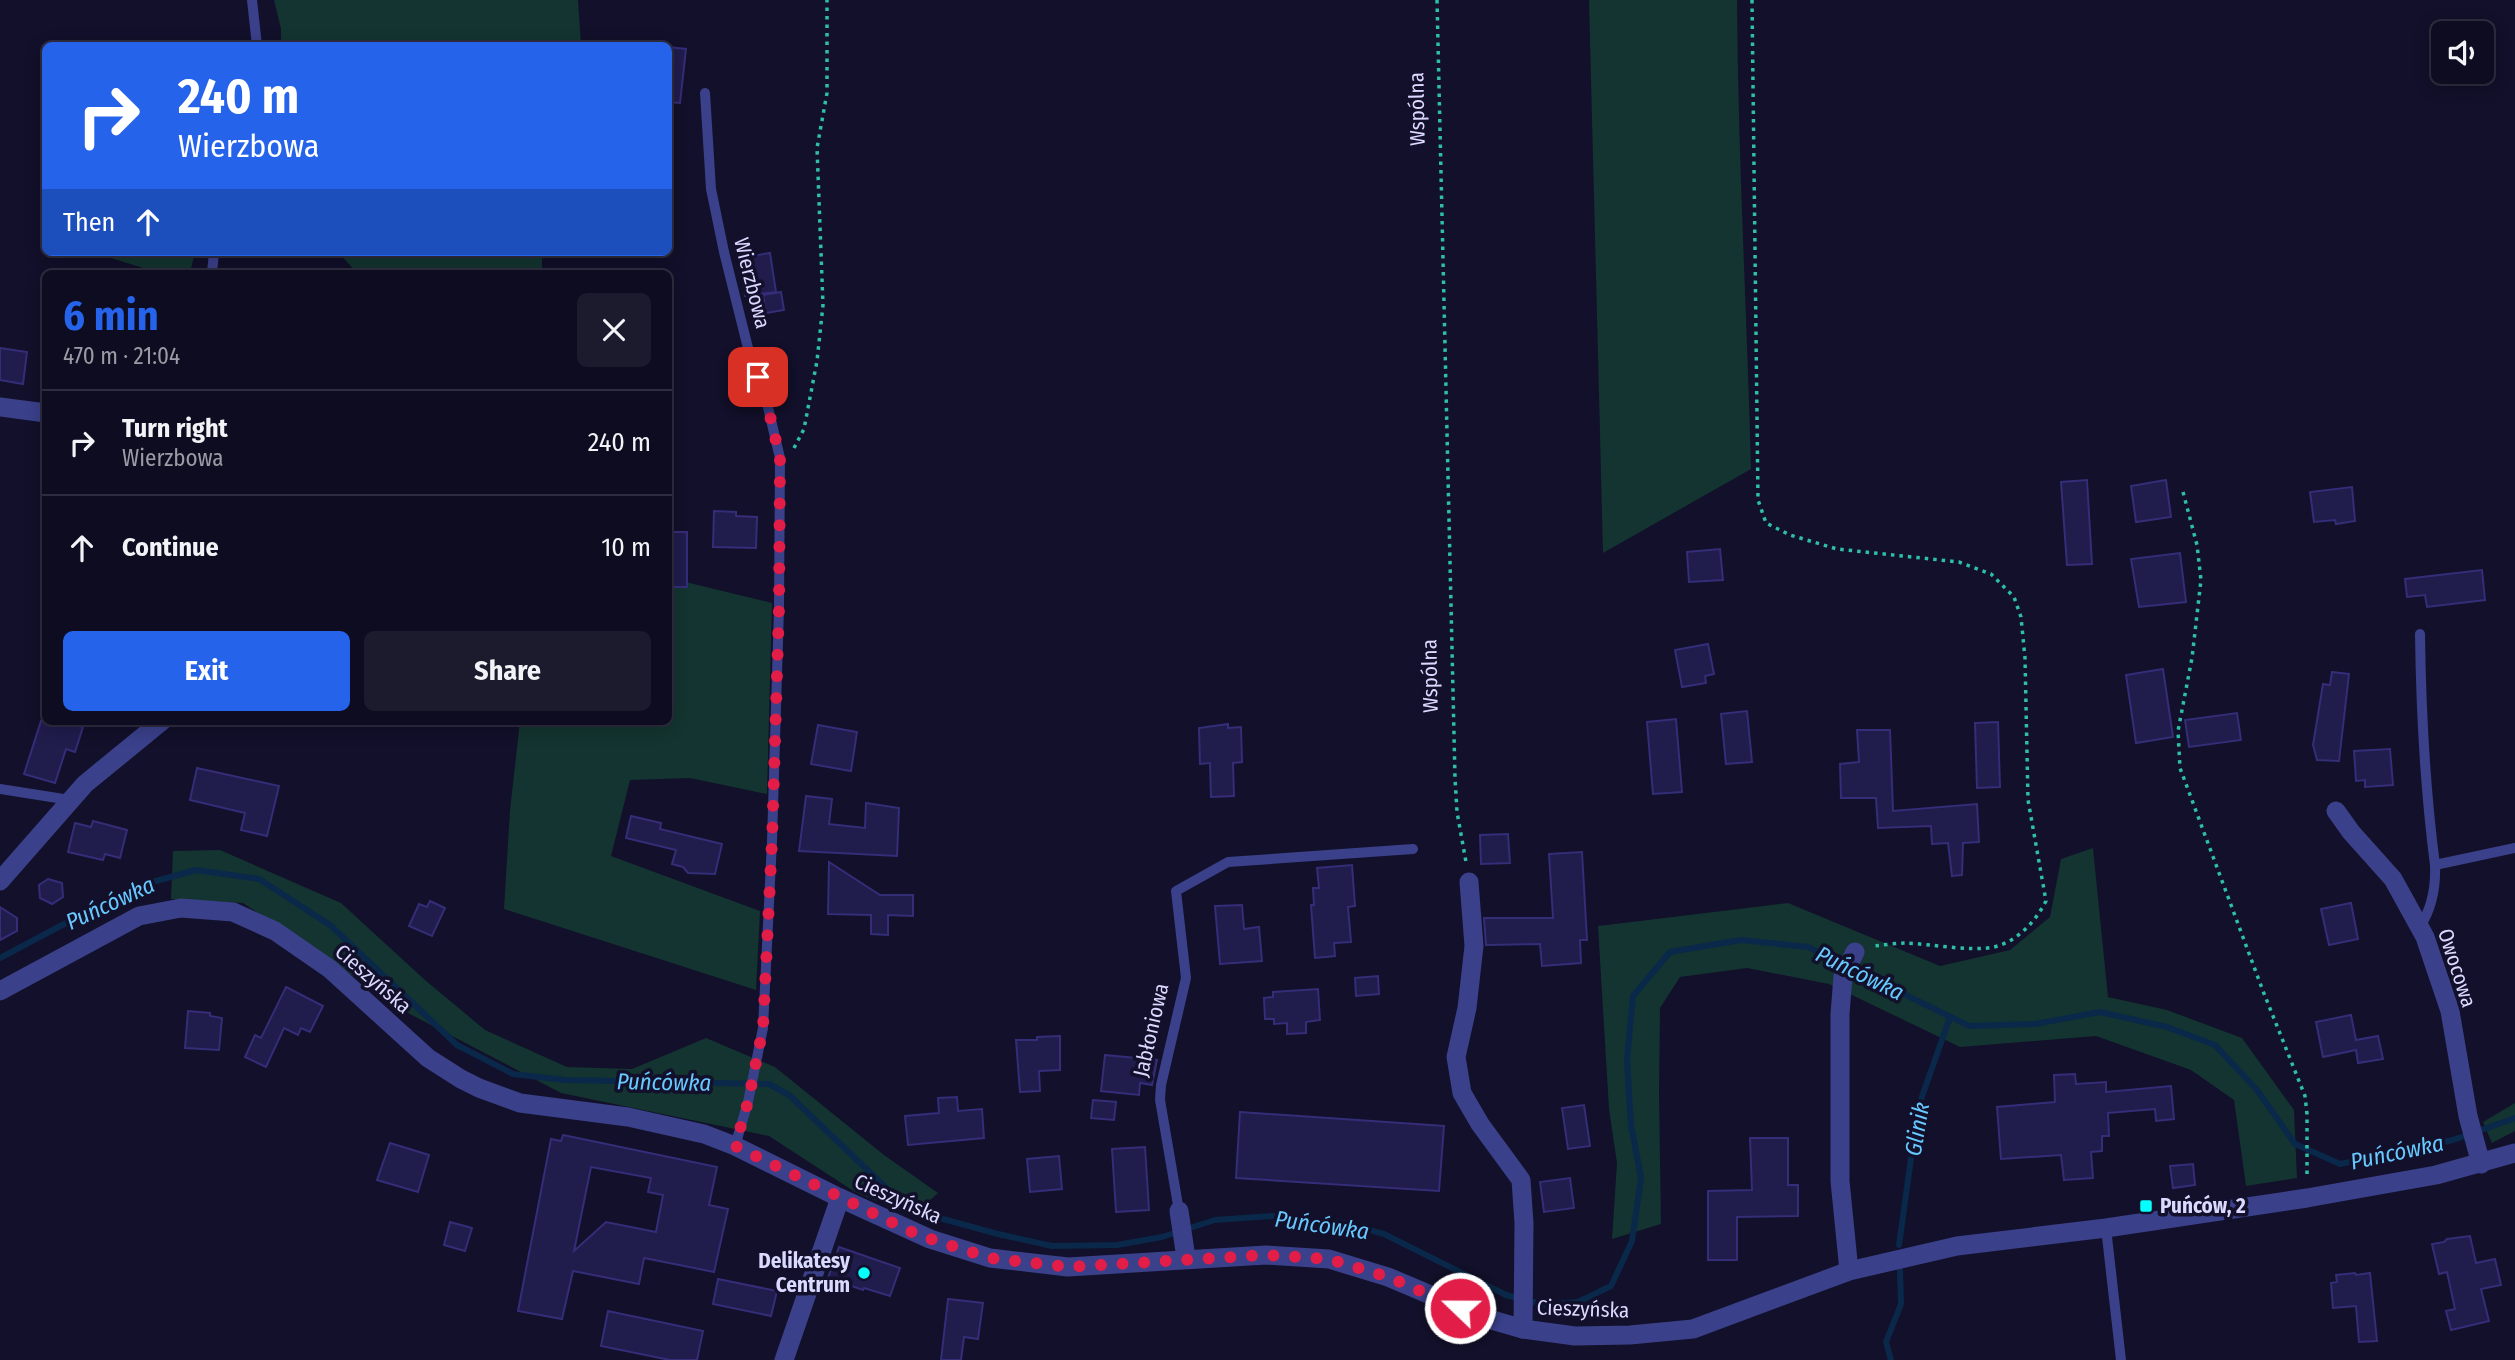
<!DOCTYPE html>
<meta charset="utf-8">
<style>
:root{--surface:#0e0c20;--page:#1c1a2d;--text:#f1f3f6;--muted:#9b9ba5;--line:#2e2c3e;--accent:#2563eb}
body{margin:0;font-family:"Fira Sans Condensed",sans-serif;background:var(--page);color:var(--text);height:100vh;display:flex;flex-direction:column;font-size:26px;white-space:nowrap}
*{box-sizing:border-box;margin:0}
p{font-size:23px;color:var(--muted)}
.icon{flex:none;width:38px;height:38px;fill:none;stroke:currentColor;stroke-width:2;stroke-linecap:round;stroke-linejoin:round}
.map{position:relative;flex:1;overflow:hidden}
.panel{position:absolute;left:42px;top:270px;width:630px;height:455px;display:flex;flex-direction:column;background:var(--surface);border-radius:10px;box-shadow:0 4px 18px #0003,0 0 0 2px var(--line)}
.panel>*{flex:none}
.hud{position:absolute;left:42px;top:42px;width:630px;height:214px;border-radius:10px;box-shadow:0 4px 18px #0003,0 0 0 2px var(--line);background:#2563eb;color:#fff;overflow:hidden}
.tools{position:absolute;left:2431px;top:21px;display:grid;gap:14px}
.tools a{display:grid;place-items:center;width:63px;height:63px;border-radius:10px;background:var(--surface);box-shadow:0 4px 18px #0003,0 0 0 2px var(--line);font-size:35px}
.pin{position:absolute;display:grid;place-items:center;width:60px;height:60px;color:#fff;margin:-30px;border-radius:14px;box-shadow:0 4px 10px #0006}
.me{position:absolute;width:77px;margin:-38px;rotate:292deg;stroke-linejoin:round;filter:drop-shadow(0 0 5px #0008)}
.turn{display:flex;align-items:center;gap:24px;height:147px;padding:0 21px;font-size:32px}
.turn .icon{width:91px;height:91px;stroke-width:2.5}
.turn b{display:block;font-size:49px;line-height:60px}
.then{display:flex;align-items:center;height:66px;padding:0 21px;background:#0003;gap:14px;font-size:26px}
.round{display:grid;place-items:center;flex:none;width:74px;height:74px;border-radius:10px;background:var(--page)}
.overview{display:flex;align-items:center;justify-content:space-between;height:119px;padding:0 21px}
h1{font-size:42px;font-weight:700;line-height:52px;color:var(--accent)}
.button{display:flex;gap:14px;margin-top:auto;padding:14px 21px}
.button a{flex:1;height:80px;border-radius:10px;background:var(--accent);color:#fff;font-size:28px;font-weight:700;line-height:80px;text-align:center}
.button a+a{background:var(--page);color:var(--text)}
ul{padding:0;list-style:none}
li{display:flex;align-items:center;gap:21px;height:105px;padding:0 21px;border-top:2px solid var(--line)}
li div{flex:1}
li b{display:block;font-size:26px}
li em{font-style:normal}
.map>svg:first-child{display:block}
</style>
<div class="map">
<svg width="2515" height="1360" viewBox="0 0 2515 1360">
<rect width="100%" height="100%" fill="#12102a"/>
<!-- green -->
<g fill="#133430">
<path d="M274,0h304l3,45h-300v-16z"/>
<path d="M1589,0h148c1,157 10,313 14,469l-148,84z"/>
<path d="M92,252h103l-5,21h-31z"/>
<path d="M338,252h204v21h-185z"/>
<path d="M669,578l103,25 -5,191 -77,-16 -60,2 -19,76 149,55 -4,79 -252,-81 6,-99 10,-89h148z"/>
<path d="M2093,848l15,149 59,13 75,28 52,72 3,68 -51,8 -12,-86 -43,-30 -95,-34 -136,11 -131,-63 -82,-16 -67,9 -20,31 -1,85 2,131 -49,15 5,-76 -8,-54 -11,-183 190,-23 152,63 70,-16 40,-33 11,-58z"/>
<path d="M220,850l121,53 84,77 60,50 82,37 65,2 74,-31 69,29 109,88 54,38 -26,23 -57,-24 -86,-56 -208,-43 -153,-80 -165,-110 -72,-4 2,-48z"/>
<path d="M2515,1103v28l-23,12 -9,-21z"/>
</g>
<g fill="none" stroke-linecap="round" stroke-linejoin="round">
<!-- stream -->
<g stroke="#0a284a" stroke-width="6">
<path d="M0,958l134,-71 62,-17 63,9 71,46 127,120 56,29 52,6 204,4 20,11 113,108 41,16 55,15 54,12 65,-1 45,-8 53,-17 57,-4 72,7 40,11 122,61 39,10 33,-3 33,-16 21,-45 9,-63 -10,-53 -4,-65 6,-64 37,-44 71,-12 67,7 161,79 66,-2 65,-12 67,15 48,18 42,45 38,54 45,20 113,-24 62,-22"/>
<path d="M1899,1245l19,-137 32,-91"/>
<path d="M1891,1360l-5,-18 15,-38 -1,-35"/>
</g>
</g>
<!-- building -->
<g fill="#201c4c" stroke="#342d78" stroke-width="2" fill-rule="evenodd">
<path d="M668,47l18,2 -6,54 -12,-1z"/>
<path d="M770,253l6,39 -31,4 -4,-28 5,-1 -1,-10z"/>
<path d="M781,292l3,18 -18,3 -3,-18z"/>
<path d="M0,348l27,4 -4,32 -23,-4z"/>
<path d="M2087,480l5,84 -25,1 -6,-83z"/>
<path d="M2166,480l5,37 -35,5 -5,-36z"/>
<path d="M2352,487l3,34 -19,3 -1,-4 -21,2 -4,-30z"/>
<path d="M714,511l22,1v4l21,1 -1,31 -43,-1z"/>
<path d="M671,532h16v55h-15z"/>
<path d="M1720,549l3,31 -34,2 -2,-30z"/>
<path d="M2180,553l6,49 -47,5 -8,-48z"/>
<path d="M2482,570l3,30 -58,7 -2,-12 -18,2 -2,-18z"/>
<path d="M1708,644l6,30 -9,2 1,7 -24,4 -7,-37z"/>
<path d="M2163,669l10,68 -37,6 -10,-68z"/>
<path d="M2332,672l17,2 -10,87 -22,-1 -4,-15 10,-61 7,1z"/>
<path d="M1747,711l5,51 -26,2 -5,-50z"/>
<path d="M2237,713l4,27 -52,7 -4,-27z"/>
<path d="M1676,719l6,73 -29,2 -6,-72z"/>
<path d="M41,721h24l18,6 -8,25 -9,-3 -11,34 -31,-9z"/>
<path d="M1998,722l2,65 -23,1 -2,-65z"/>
<path d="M1228,724v4l13,-1 1,35 -9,1 1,33 -23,1 -1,-34 -10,1 -1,-36z"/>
<path d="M818,725l39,7 -6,39 -40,-7z"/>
<path d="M1857,730h33l3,81 84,-7 2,38 -16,1 -1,32 -10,1 -4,-33 -16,1 -1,-18 -53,2 -2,-30h-35l-1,-34 19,-2z"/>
<path d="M2390,749l3,36 -28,2v-7l-9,1 -2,-30z"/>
<path d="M197,768l82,18 -12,50 -26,-6 4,-17 -55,-13z"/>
<path d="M806,796l26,3 -3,25 36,4 1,-25 33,5 -2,48 -98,-5z"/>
<path d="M631,816l30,7 -1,6 62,15 -7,30 -27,-1 -5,-6 -11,-3 4,-14 -50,-12z"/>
<path d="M93,821l34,9 -7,28 -15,-4 -2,6 -35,-8 7,-29 16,4z"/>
<path d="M1508,834l2,29 -29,1 -1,-29z"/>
<path d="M1582,852l5,88h-7l1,23 -39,3 -2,-22 -54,1 -2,-27h69l-4,-64z"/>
<path d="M829,862l51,33h33v21l-25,-1v20l-17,-1v-19l-43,-1z"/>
<path d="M1352,865l3,41 -7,1 3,35 -17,1 1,13 -20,2 -4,-53h3l-1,-17h6l-2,-20z"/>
<path d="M48,879l14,4 1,14 -11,7 -12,-6 -1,-13z"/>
<path d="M430,901l15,7 -13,28 -23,-10 10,-22 8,3z"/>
<path d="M2351,903l7,36 -29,6 -8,-36z"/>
<path d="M1242,905l2,24 15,-2 3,34 -42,3 -5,-58z"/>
<path d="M0,907l17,11v13l-17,9z"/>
<path d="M1378,976l1,18 -23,2 -1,-18z"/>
<path d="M286,987l37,19 -13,26 -9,-4 -3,7 -14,-7 -18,39 -21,-10 10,-22 6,3z"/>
<path d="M1318,989l2,31 -14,2v11l-19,1v-11l-13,1v-5h-9l-1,-21 9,-1v-5z"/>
<path d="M188,1011l22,2v3l12,2 -3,32 -34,-2z"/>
<path d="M2351,1015l5,25 22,-4 5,23 -25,4 -2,-13 -33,7 -7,-35z"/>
<path d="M1060,1036v34l-21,1 1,20 -20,1 -4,-52h21v-3z"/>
<path d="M1105,1055l52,5 -5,25 -12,-2 -1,12 -38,-4z"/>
<path d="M2075,1074l1,10 30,-2v10l65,-6 3,33 -18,2 -1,-12 -47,4 1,23h-7v15l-11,1 2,26 -29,2 -3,-25 -60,4 -4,-52 58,-5 -1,-27z"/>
<path d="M957,1097l1,14 24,-2 2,29 -76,7 -3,-29 34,-3 -1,-15z"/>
<path d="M1093,1100l23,2 -2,18 -23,-2z"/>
<path d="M1584,1105l6,41 -22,3 -6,-41z"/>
<path d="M1240,1112l204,14 -5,65 -203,-13z"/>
<path d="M563,1135l154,32 -8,38 19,4 -14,63 -70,-14 -5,26 -66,-13 -11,48 -44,-8 33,-172 10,2zM591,1167l60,11 -3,14 15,3 -7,37 -50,-10 -32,29z"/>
<path d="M1750,1138h38v47h10v31l-61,1v43h-29v-69l44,-1z"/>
<path d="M390,1143l39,12 -11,37 -41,-12z"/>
<path d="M1145,1147l4,63 -33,2 -4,-63z"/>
<path d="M1059,1156l3,33 -32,3 -3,-33z"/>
<path d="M2193,1164l2,21 -22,3 -3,-22z"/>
<path d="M1570,1178l4,30 -30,4 -4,-30z"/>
<path d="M450,1222l22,6 -7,23 -21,-6z"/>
<path d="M2470,1236l6,27 19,-4 6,26 -20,4 8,32 -38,9 -5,-19 9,-2 -8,-37 -8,2 -7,-30 12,-2 3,-3z"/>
<path d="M839,1247l61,21 -10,28 -26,-8 -1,2 -35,-12z"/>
<path d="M2355,1273l1,2 14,-2 7,68 -18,1 -3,-36 -23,2 -2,-25 6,-1 -1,-7z"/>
<path d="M718,1279l59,12 -6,25 -58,-12z"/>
<path d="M948,1299l35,4 -5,36 -14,-2 -3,23h-20z"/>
<path d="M608,1311l95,20 -6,29h-27l-69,-14z"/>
</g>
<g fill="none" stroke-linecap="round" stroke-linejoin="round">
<!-- path -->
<g stroke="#2ebfa7" stroke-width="3.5" stroke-dasharray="3.5 5" stroke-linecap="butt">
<path d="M1437,0l18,778 2,34 9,50"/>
<path d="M1752,0l6,500 8,23 24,12 47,14 122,13 32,12 23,23 7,20 4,41 3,142 18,101c-11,21 -28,40 -52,46 -23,5 -63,-3 -88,-4 -10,0 -22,2 -32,3"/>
<path d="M794,448l10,-19 13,-68 6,-56 -6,-157 10,-55v-93"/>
<path d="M2183,492l14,53 4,35 -9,78 -14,73 2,37 83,223 42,105 2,18v65"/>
</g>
<!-- service -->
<g stroke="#3a408a" stroke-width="10">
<path d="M252,0l5,46"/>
<path d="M705,93l6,96 13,63 26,104 16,43 14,59 -1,150 -7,233 -9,187 -15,74 -13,44"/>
<path d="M212,273l2,-21"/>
<path d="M2420,634c1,78 5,154 15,231"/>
<path d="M0,789l70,11"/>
<path d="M2420,927c12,-19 16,-39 15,-62l80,-17"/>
<path d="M1179,1211l-19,-111 1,-15 25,-107 -10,-87 52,-29 185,-13"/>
<path d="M2106,1228l15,132"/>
</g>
<!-- minor -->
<g stroke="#3a408a" stroke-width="19">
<path d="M0,407l46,6"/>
<path d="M2336,811l15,21 42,47 32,58 25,74 18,105 13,48"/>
<path d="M0,881l85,-97 77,-63"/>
<path d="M1469,882l5,64 -7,62 -11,49 6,36 18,31 41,56 3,43 -1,106"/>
<path d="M1179,1211l7,47"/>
<path d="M1849,1271l-9,-90v-167l3,-38 12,-24"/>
<path d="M784,1360l56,-162"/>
</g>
<!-- tertiary -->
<path stroke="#3a408a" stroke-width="19" d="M0,991l139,-75 42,-8 52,4 42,19 55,38 98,89 33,21 18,9 41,15 108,14 76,17 31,12 105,52 90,41 60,19 78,9 198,-12 63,4 59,18 97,41 38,11 52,7 55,-1 63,-6 156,-58 108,-25 149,-18 201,-30 129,-23 79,-22"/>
</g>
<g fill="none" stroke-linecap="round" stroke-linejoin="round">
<!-- route -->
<path stroke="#e11d48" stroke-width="12" stroke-dasharray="0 21.6" d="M758,377l8,22 14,59 -1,150 -7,233 -9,187 -15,74 -13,44 183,89 72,23 78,9 198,-12 63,4 59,18 72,31"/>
</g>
<!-- markers -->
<g fill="#05fffe" stroke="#12102a" stroke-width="2.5">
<rect x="2139" y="1199" width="14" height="14" rx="3.5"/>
<circle cx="864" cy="1273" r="7"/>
</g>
<g text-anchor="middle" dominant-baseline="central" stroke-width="7" stroke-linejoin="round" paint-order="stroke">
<!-- street labels -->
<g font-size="21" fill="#dad9ff" stroke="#12102a">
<text transform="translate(1417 109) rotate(-91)">Wspólna</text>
<text transform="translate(752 283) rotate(76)">Wierzbowa</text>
<text transform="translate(1430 676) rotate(-91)">Wspólna</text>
<text transform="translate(2457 968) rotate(72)">Owocowa</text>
<text transform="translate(373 979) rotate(41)">Cieszyńska</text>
<text transform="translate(1151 1030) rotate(-77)">Jabłoniowa</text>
<text transform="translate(898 1199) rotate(24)">Cieszyńska</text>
<text transform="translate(1583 1309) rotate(2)">Cieszyńska</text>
</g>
<!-- poi labels -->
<g font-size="21" font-weight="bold" fill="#dad9ff" stroke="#12102a" text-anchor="start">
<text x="2160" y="1206">Puńców, 2</text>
<text x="850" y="1261" text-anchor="end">Delikatesy<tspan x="850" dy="24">Centrum</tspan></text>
</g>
<!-- water labels -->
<g font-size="23" font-style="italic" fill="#67c9ff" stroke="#12102a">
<text transform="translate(110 903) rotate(-25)">Puńcówka</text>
<text transform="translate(1860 973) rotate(26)">Puńcówka</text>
<text transform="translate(664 1082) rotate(1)">Puńcówka</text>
<text transform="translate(1917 1129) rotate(-80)">Glinik</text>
<text transform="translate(2397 1152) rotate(-12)">Puńcówka</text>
<text transform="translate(1322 1225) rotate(8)">Puńcówka</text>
</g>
</g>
</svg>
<div class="tools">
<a><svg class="icon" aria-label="sound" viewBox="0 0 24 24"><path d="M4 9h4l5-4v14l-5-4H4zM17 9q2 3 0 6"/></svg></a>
</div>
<div class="pin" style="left:758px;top:377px;background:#d93025"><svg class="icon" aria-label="arrive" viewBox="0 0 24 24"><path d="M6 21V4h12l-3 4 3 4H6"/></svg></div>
<svg class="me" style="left:1460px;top:1308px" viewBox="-20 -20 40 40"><circle r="17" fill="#e11d48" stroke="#fff" stroke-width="3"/><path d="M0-11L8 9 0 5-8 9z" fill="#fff"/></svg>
<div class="hud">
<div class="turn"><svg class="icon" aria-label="right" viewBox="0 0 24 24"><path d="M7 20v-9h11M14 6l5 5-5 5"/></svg><div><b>240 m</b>Wierzbowa</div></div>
<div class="then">Then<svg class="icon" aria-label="ahead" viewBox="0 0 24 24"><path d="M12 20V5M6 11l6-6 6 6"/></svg></div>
</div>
<section class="panel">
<div class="overview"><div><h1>6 min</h1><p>470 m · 21:04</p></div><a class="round"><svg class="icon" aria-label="close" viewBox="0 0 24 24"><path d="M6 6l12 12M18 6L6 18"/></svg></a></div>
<ul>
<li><svg class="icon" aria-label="right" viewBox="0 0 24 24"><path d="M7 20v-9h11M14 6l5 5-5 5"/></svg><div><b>Turn right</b><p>Wierzbowa</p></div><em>240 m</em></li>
<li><svg class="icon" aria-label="ahead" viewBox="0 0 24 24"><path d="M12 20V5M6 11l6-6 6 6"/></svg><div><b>Continue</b></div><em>10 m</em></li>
</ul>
<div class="button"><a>Exit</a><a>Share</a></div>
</section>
</div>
